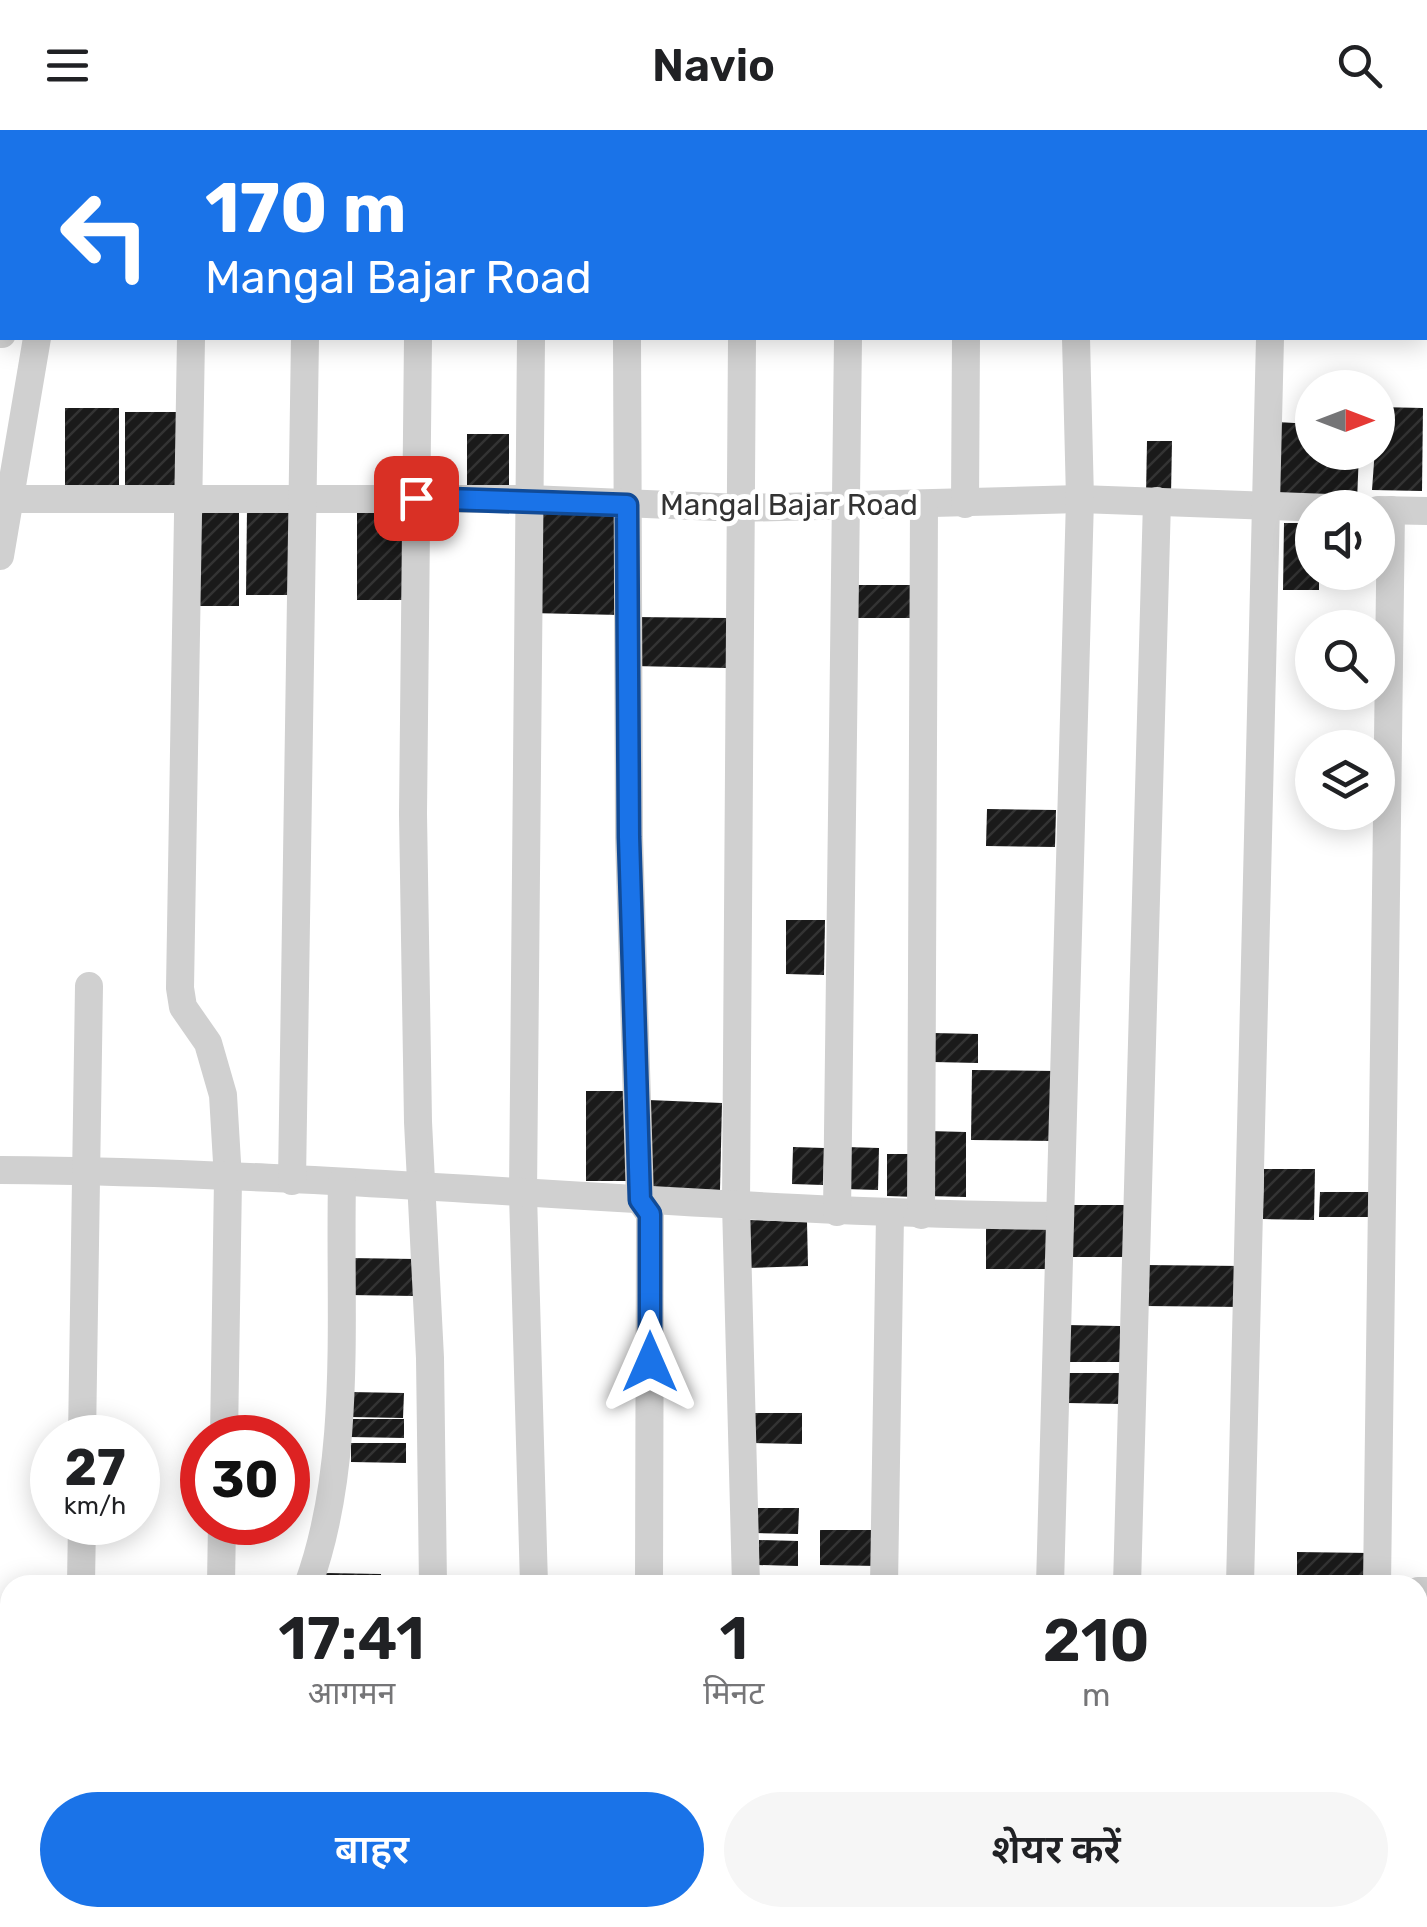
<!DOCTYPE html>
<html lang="hi">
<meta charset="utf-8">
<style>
:root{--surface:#fff;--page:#f6f6f6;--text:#202124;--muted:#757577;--accent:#1a73e8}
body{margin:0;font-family:Rubik,"Noto Sans Devanagari",sans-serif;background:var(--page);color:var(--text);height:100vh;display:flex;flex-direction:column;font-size:38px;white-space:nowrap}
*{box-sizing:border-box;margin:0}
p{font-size:32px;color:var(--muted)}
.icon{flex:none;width:55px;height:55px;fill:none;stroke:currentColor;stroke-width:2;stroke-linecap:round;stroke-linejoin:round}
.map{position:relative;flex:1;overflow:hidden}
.sheet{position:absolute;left:0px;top:1445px;width:1428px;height:352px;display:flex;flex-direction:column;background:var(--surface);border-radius:30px 30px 0 0;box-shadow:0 5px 25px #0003}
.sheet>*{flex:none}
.guide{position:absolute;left:0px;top:0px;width:1428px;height:210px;box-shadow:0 5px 25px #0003;background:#1a73e8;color:#fff;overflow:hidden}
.needle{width:65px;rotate:90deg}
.fabs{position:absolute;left:1295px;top:240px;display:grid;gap:20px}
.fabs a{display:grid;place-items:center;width:100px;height:100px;border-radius:50%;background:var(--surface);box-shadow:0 5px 25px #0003;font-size:50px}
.speed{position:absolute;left:30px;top:1285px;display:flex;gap:20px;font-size:50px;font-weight:700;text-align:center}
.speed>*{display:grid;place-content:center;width:130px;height:130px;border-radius:50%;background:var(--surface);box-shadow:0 5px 25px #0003;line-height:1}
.speed small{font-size:25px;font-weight:400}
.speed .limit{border:15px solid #d22;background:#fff;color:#111}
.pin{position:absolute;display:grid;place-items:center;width:85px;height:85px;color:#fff;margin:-42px;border-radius:20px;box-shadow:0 5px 15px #0006}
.me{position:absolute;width:110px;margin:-55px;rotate:0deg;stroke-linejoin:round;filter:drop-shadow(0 0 8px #0008)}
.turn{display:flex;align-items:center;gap:35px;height:210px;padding:0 40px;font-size:45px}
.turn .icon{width:130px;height:130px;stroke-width:2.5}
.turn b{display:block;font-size:70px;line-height:85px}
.eta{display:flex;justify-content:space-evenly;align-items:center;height:170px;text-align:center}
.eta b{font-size:60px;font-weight:600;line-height:70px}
.action{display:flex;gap:20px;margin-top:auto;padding:20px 40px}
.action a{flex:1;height:115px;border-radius:60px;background:var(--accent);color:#fff;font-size:40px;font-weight:600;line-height:115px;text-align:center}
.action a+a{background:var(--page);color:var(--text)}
header{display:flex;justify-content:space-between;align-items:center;height:130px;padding:0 40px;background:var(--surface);font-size:45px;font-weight:600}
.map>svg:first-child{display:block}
</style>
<header><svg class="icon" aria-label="menu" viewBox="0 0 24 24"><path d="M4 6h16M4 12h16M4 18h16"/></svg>Navio<svg class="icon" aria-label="search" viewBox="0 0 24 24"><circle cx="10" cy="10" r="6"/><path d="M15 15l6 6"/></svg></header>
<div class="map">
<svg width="1427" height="1797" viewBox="0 0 1427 1797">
<defs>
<pattern id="building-hatch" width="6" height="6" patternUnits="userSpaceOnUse" patternTransform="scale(2.5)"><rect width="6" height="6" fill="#1a1a1a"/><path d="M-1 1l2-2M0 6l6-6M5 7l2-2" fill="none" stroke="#333"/></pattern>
</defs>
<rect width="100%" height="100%" fill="#fff"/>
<!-- building -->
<g fill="url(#building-hatch)">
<path d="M1378,277l45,1 -1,83 -50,-1z"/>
<rect x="65" y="278" width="54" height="79"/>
<rect x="125" y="282" width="53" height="75"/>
<path d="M1277,292l35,2v28h47l-2,49 -83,-4z"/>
<rect x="467" y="304" width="42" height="51"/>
<path d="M1147,311h25l-1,54h-25z"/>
<rect x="189" y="379" width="50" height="97"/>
<path d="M247,379l46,1 -1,85h-46z"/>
<path d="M532,380l90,2 -2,103 -90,-2z"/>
<rect x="357" y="382" width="47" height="88"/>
<path d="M1284,393h28v49h7v18h-36z"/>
<rect x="1339" y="442" width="22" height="10"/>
<rect x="850" y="455" width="63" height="33"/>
<path d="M634,487l93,1 -1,50 -93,-2z"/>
<path d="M987,679l69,1 -1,37 -69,-1z"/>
<path d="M786,790h39l-1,55 -38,-1z"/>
<path d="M933,903l45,1v29l-45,-1z"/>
<path d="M972,940l83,1 -1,70 -83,-1z"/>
<rect x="586" y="961" width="48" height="90"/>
<path d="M648,970l74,3 -2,87 -75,-2z"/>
<path d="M928,1001l38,1v65l-39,-1z"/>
<path d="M793,1017l31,1 -1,37 -31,-1z"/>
<path d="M846,1017l33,1 -1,42 -33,-1z"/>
<path d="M887,1024h30l-1,43 -29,-1z"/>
<path d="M1264,1039h51l-1,51 -51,-1z"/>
<path d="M1320,1062h52v25h-53z"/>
<rect x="1065" y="1075" width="61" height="52"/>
<path d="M748,1090l59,2 1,44 -61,2z"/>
<path d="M986,1096h67l-1,43h-66z"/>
<path d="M349,1128l66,1 -1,37 -65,-1z"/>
<path d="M1145,1135l97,1v41l-97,-1z"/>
<path d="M1066,1195l54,1v36h-54z"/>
<path d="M1068,1243h54v31l-55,-1z"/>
<path d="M350,1262l54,1 -1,25 -53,-1z"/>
<path d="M752,1283h50v31l-50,-1z"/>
<path d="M350,1289h54v19l-54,-1z"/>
<path d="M351,1313h55v20l-55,-1z"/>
<path d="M756,1378h43l-1,26 -43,-1z"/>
<path d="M820,1400h58v36l-58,-1z"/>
<path d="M759,1410l39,1v25l-40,-1z"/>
<path d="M1297,1422l72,1v31h-72z"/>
<path d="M326,1443l55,1v11h-55z"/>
<rect x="301" y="1788" width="58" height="9"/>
<rect x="893" y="1792" width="46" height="5"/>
</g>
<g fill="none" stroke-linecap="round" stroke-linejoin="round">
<!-- street -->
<g stroke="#d0d0d0" stroke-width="28">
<path d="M1072,0v2"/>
<path d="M64,2l1,-2"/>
<path d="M308,2v-2"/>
<path d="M421,2v-2"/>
<path d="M533,2v-2"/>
<path d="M628,2v-2"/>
<path d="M744,2v-2"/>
<path d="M850,2v-2"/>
<path d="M966,2v-2"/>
<path d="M1271,2v-2"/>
<path d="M0,103h2"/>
<path d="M0,204h2"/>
<path d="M191,208l-11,650 3,19 25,36 15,52 5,84 -4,259"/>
<path d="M418,208l-5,476 5,308 12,236 3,227"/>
<path d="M531,208l-8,856 11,391"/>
<path d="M627,208l2,499 11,363 10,14 -1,371"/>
<path d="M742,208l-6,866 10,381"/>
<path d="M0,369h530l210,9 340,-9 249,9"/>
<path d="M965,374l1,-166"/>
<path d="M1378,380l49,1"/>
<path d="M0,426l37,-218"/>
<path d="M0,1040c353,2 705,43 1058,46"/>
<path d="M292,1051l13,-843"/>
<path d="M837,1082l11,-874"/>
<path d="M921,1085l3,-711"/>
<path d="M82,1308l7,-452"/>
<path d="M81,1455l1,-63"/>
<path d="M221,1455l1,-63"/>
<path d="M308,1455c45,-122 31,-274 34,-403"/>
<path d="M884,1455l6,-370"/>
<path d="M1050,1455l30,-1086 -4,-161"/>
<path d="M1127,1455l30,-1084"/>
<path d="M1240,1455l30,-1247"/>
<path d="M1377,1455l14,-1075"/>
<path d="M1418,1461h9"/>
<path d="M1418,1591h9"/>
<path d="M0,1759h10"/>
<path d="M542,1788v9"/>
<path d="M878,1788v9"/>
<path d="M1126,1788l301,7"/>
<path d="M80,1797v-9"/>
<path d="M177,1797v-9"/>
<path d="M298,1797v-9"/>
<path d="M431,1797v-9"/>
<path d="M750,1797v-9"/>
</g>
</g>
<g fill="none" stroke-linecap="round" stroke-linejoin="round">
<!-- route casing -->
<g stroke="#114b97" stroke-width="25">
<path id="route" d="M416,368l211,7 2,332 11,363 10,14v148"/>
</g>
<!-- route -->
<use href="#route" stroke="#1a73e8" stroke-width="18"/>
</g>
<g text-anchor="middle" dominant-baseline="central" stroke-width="10" stroke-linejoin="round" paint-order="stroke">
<!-- street labels -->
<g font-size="30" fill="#333" stroke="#fff">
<text x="789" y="375">Mangal Bajar Road</text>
</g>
</g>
</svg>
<div class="fabs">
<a><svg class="needle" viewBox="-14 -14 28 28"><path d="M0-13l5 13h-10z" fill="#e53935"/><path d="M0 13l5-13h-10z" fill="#757577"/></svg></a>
<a><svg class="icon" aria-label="sound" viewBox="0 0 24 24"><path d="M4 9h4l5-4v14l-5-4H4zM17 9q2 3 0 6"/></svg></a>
<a><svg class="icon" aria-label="search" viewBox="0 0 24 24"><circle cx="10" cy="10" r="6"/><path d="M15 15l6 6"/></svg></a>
<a><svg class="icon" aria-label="layers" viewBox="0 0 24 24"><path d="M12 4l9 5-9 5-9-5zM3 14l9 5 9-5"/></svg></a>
</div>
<div class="speed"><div>27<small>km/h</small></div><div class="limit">30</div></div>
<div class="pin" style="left:416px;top:368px;background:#d93025"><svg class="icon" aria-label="arrive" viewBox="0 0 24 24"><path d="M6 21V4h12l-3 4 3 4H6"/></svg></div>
<svg class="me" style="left:650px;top:1232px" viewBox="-20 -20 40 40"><path d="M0-17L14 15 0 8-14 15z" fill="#1a73e8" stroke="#fff" stroke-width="4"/></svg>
<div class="guide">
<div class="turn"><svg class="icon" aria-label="left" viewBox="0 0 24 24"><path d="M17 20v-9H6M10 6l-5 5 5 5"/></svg><div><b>170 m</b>Mangal Bajar Road</div></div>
</div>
<section class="sheet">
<div class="eta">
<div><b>17:41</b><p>आगमन</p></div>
<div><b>1</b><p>मिनट</p></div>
<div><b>210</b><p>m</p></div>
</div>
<div class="action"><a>बाहर</a><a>शेयर करें</a></div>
</section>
</div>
